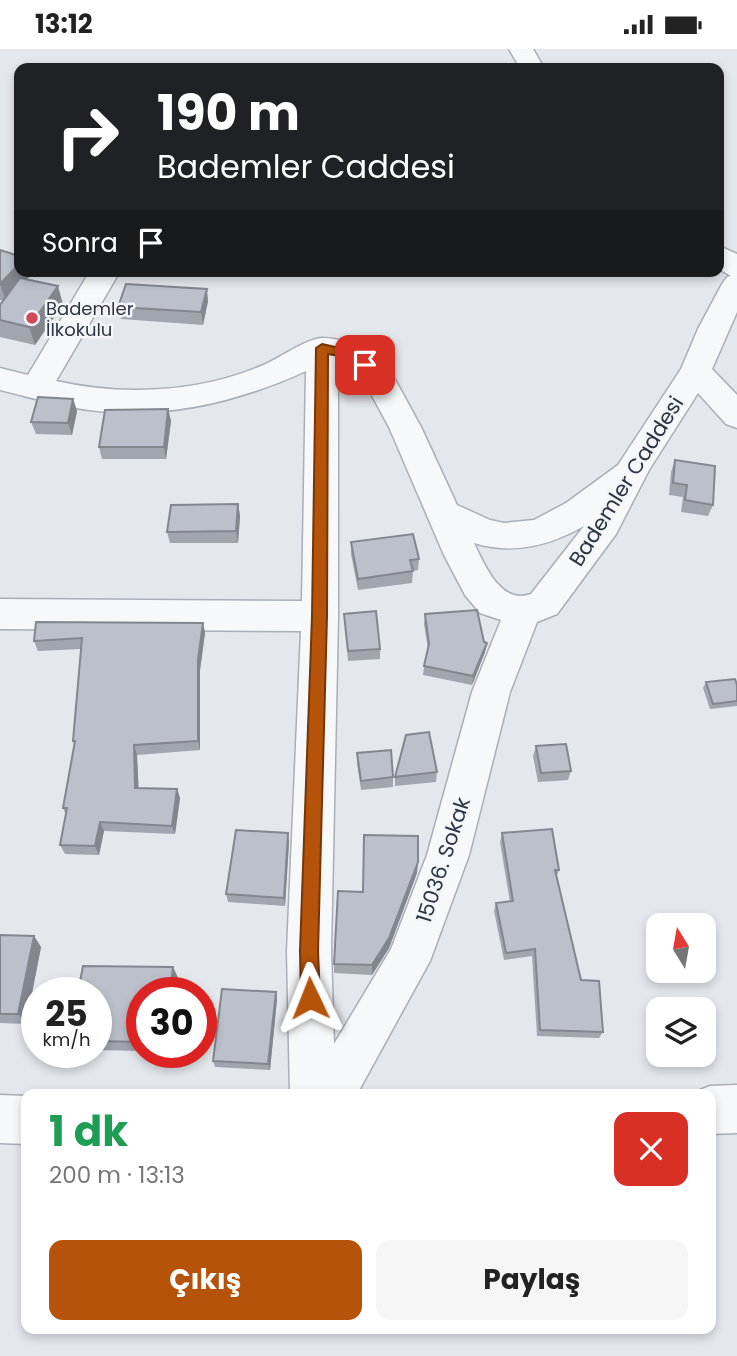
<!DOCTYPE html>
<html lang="tr">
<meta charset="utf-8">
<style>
:root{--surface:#fff;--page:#f6f6f6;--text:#222;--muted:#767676;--accent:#b45309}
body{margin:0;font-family:Poppins,sans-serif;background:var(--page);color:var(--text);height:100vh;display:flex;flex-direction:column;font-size:26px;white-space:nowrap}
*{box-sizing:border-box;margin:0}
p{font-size:23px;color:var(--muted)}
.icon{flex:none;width:38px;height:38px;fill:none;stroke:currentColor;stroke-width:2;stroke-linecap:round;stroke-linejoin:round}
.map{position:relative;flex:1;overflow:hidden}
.side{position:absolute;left:21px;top:1040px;width:695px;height:245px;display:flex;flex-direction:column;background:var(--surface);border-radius:14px;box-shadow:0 4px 10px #0003}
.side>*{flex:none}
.top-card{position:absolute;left:14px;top:14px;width:710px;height:214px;border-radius:14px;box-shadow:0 4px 10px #0003;background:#202124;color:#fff;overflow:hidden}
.needle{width:46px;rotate:349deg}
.buttons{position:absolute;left:646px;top:864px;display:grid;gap:14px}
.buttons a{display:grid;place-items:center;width:70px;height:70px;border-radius:14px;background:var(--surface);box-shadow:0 4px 10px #0003;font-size:35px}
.speed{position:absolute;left:21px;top:928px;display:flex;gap:14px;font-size:35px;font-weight:700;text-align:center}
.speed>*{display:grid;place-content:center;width:91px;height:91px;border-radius:50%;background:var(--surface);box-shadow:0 4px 10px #0003;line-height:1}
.speed small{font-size:18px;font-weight:400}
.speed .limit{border:10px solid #d22;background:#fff;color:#111}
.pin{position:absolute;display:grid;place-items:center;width:60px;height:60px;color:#fff;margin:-30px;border-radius:14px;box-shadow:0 4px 10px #0006}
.me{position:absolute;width:77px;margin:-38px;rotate:358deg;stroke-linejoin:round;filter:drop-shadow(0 0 5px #0008)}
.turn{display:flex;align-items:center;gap:24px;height:147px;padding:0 28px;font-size:32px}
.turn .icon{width:91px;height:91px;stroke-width:2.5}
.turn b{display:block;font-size:49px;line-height:60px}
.then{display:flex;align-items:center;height:66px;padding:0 28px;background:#0003;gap:14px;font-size:26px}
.round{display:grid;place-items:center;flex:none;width:74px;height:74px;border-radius:14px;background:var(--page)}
.summary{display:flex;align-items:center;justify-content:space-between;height:119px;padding:0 28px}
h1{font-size:42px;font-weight:700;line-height:52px;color:#1e9e55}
.primary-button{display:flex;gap:14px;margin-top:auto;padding:14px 28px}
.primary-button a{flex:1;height:80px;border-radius:14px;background:var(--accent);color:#fff;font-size:28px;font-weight:700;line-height:80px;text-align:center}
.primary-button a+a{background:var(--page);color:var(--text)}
.status{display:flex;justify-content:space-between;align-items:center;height:49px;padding:0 35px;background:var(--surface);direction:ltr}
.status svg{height:19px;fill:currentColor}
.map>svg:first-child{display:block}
</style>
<div class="status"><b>13:12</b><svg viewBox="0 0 49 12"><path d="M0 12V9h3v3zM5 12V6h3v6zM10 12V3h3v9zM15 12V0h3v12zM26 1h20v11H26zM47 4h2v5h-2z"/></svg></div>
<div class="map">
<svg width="737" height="1307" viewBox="0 0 737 1307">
<rect width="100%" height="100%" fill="#e4e7ec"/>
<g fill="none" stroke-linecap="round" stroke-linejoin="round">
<!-- minor casing -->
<g stroke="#a9aeb7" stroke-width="3">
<g id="minor">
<path d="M509,0h24l11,19h-24z"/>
<path d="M719,197l18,8v58l-25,57 25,26v33l-11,-4 -28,-31 -49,77 -33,64 -59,80 -20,8 -27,70 -41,163 -39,106 -73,133h-67l-3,-143 14,-320 -301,-2v-30l302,2 4,-230c-68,31 -143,49 -217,39 -30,-4 -60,-13 -89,-20v-22l28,7 62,-104h30l-64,110c67,15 141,12 205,-15 16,-6 47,-29 63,-28 26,1 54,13 68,36l29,53 36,78 33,15 14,3 30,-3 32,-17 52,-38 63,-96 17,-40 24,-45 5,-7 4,-1 -12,-7zM338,313l5,1 21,18 25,46 55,128 21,40 15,18 21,7 -29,72 -45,163 -36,94 -57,95 -3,-93 7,-335zM584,477l-53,68c-30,11 -46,-28 -57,-51 39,12 75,3 110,-17z"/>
<path d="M737,1036v48l-27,1v-40l-17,-1 17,-7z"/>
<path d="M0,1046l26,1v48l-26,-1z"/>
</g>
</g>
<!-- minor -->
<use href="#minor" fill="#f7f8fa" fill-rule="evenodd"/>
</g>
<!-- wall -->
<g fill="#a1a5ae">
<path d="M0,201l30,26 -3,3 36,25 -28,41 -35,-8v-32l3,-4 -3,-1z"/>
<path d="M208,252l-5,24 -82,-6 -3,-12z"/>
<path d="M73,350l4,12 -5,24 -36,-1 -5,-12z"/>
<path d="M168,360l3,12 -5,38h-64l-3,-12z"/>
<path d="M675,411l38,45 -5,11 -27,-4 2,-15 -14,-2 2,-23z"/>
<path d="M238,455l2,12 -2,27h-68l-3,-11z"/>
<path d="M351,493l68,17 -1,11 -5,1 -1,12 -54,7 -7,-36z"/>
<path d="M344,565l36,35v10l-32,2z"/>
<path d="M425,565l59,28 1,10 -13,33 -49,-10 1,-9 4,-17 -4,-25z"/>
<path d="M203,574l2,10 -5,37v80l-63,5 1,33 39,1 3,9 -5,36 -71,-3 -5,24 -34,-1 -5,-9 6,-30 -3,-7 11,-63 -1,-4 8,-92 -43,2 -4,-10z"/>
<path d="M706,633l31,3v21l-27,3 -7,-21z"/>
<path d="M536,697l35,25 -3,9 -30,2 -5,-26z"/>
<path d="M357,704l36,24v10l-32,3 -4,-27z"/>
<path d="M437,723l-1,10 -41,4v-9z"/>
<path d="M502,784l57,37 -3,8 25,102 22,52 -4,6 -62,-2 -5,-80 -28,4 -10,-49 2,-8 14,-1 -10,-60z"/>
<path d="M289,793l-4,64 -57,-4 -2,-8z"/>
<path d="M418,813l-1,11 -28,75 -17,27 -38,-2v-9l29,-72z"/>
<path d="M0,886l34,1 7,11 -15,77 -26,-1z"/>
<path d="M173,918l5,11 -2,14h-34v59l-46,-1v-58z"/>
<path d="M276,943l1,7 -7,71 -55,-3 -2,-6z"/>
</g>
<!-- shaded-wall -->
<g fill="#83868d">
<path d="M19,215v7h9l2,5 -24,26 -6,-18z"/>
<path d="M58,237l5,18 -28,41 -6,-18z"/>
<path d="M207,240l1,12 -5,24 -2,-13z"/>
<path d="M73,350l4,12 -5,24 -4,-12z"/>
<path d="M168,360l3,12 -5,38 -2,-12z"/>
<path d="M238,455l2,12 -2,27 -2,-12z"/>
<path d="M203,574l2,10 -5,37v80l-2,-9v-81z"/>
<path d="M487,594l-2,9 -13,33 1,-9z"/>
<path d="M134,696l3,10 2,41 -4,-8z"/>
<path d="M177,740l3,9 -5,36 -3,-8z"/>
<path d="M100,773l4,9 -5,24 -4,-9z"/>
<path d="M288,784l1,9 -4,64 -1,-8z"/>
<path d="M418,813l-1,11 -28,75 -17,27v-10z"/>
<path d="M34,887l7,11 -15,77 -8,-10z"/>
<path d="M173,918l5,11 -2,14h-6z"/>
<path d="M276,943l1,7 -7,71 -2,-6z"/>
</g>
<!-- building -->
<g fill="#bbc0ca" stroke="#83868d" stroke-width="2">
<path d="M0,201l19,6v8l-19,20z"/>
<path d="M20,229l38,8 -29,41 -29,-7v-15z"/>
<path d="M126,235l81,5 -6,23 -83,-5z"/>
<path d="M38,348l35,2 -5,24 -37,-1z"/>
<path d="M168,360l-4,38h-65l6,-37z"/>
<path d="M675,411l40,6 -2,39 -28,-5 2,-15 -14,-2z"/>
<path d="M238,455l-2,27 -69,1 4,-27z"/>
<path d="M413,485l6,25 -9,1 3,11 -55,8 -7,-37z"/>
<path d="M477,561l7,32 3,1 -14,33 -49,-10 5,-22 -4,-30z"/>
<path d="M376,562l4,38 -32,2 -4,-37z"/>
<path d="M36,573l167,1 -5,37v81l-64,4 1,43 42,1 -5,37 -72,-4 -5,24 -35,-1 7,-37h-4l12,-67h-2l9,-103 -48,3z"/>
<path d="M735,630l2,6v16l-24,3 -7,-22z"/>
<path d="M429,683l8,40 -42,5 11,-42z"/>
<path d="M566,695l5,27 -30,2 -5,-27z"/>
<path d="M391,701l2,27 -32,4 -4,-28z"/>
<path d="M552,780l7,41h-4l26,110 18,1 4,51 -63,-2 -5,-81 -29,4 -10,-50 17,-2 -11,-68z"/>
<path d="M236,781l52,3 -4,65 -58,-4z"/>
<path d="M364,786l54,1v26l-29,76 -17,27 -38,-1 4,-73 25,1z"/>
<path d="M0,886l34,1 -16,78h-18z"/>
<path d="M83,917l90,1 -3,25h-28v50l-46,-1v-49h-18z"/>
<path d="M222,940l54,3 -8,72 -55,-3z"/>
</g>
<!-- route -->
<path fill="#b45309" stroke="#753606" stroke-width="2" d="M322,295l35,8 14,13 -6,4 -16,-11 -21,-4 -1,262 -9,335 2,47 -3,7 -7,3 -6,-3 -3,-7 -1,-47 12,-335 4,-268z"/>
<!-- markers -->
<circle fill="#d1495b" stroke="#f4f6f9" stroke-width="2.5" cx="32" cy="269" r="7"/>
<g text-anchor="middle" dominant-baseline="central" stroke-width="5" stroke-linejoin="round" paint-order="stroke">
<!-- far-poi labels -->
<g font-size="18" fill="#2b3445" stroke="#f4f6f9" text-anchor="start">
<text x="46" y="259">Bademler<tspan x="46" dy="21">İlkokulu</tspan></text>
</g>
<!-- street labels -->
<g font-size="21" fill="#2b3445" stroke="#f4f6f9">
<text transform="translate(626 432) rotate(-58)">Bademler Caddesi</text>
<text transform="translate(443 811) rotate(-72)">15036. Sokak</text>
</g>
</g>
</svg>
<div class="buttons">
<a><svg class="needle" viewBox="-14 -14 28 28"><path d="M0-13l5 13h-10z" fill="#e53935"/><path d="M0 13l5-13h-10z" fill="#767676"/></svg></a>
<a><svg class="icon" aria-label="layers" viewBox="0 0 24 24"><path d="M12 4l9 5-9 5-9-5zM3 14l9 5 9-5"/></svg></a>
</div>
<div class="speed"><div>25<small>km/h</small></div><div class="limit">30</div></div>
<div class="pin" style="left:365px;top:316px;background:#d93025"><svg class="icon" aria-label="arrive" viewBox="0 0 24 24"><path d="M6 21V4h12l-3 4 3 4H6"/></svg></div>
<svg class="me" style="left:310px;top:949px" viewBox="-20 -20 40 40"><path d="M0-17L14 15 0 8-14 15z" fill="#b45309" stroke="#fff" stroke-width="4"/></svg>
<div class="top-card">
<div class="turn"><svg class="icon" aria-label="right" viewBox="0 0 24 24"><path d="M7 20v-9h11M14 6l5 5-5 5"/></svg><div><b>190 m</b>Bademler Caddesi</div></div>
<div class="then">Sonra<svg class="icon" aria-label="arrive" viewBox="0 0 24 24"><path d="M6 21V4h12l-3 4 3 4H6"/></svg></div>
</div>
<section class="side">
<div class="summary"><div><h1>1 dk</h1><p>200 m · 13:13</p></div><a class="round" style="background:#d93025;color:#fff"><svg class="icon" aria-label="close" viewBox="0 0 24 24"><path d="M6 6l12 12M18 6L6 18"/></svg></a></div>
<div class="primary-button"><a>Çıkış</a><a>Paylaş</a></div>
</section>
</div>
